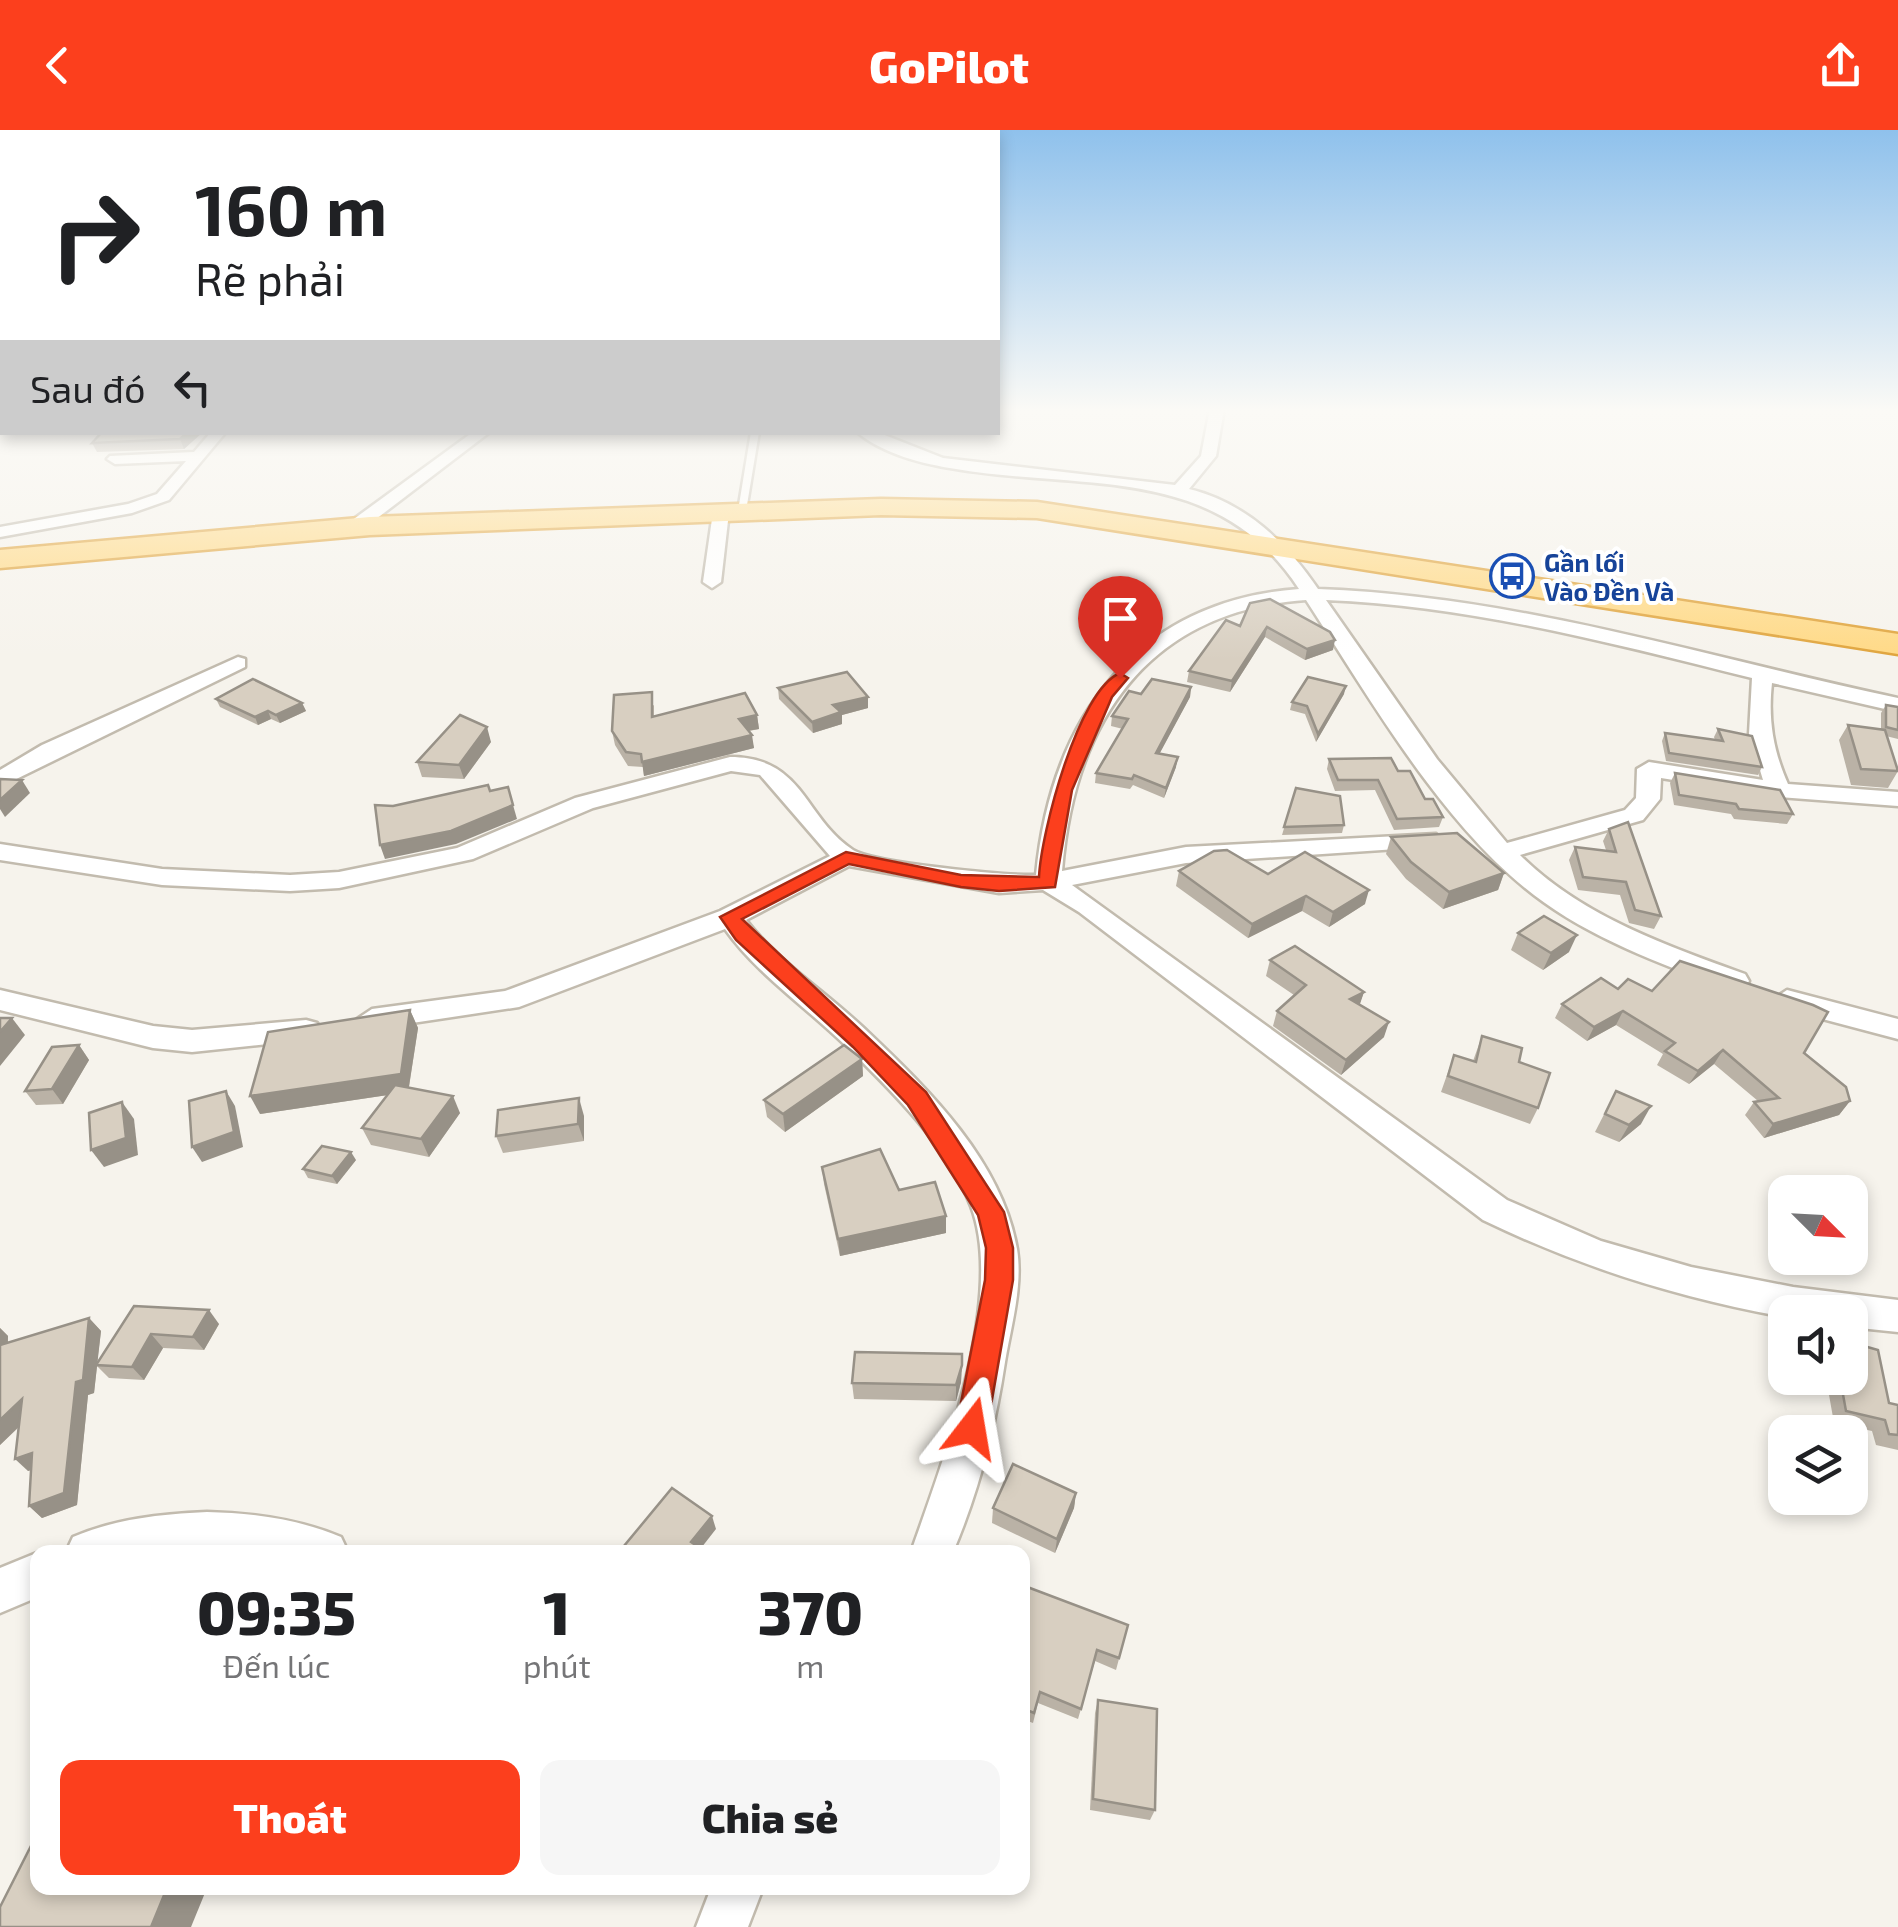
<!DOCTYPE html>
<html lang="vi">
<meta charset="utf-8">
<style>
:root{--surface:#fff;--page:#f6f6f6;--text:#202124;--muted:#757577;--accent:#fc3f1d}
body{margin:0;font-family:"Exo 2",sans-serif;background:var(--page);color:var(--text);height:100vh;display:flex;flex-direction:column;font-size:38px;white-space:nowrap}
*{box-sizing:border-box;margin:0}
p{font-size:32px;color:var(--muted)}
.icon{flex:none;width:55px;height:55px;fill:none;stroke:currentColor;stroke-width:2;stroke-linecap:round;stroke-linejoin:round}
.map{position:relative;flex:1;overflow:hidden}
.panel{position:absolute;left:30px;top:1415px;width:1000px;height:350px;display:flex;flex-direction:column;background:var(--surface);border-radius:20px;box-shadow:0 5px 15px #0003}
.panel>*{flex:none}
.hud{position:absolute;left:0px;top:0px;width:1000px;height:305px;box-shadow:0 5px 15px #0003;background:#fff;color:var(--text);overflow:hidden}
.needle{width:65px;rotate:114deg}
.buttons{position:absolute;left:1768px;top:1045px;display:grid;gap:20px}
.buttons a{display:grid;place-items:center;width:100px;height:100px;border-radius:20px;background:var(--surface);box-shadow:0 5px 15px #0003;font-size:50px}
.pin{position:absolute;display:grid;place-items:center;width:85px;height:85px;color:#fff;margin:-102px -42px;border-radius:50% 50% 50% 0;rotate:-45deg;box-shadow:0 0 10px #0007}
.pin .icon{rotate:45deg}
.me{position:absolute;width:110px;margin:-55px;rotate:14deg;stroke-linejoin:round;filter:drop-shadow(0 0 8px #0008)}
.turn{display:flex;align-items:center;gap:35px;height:210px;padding:0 30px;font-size:45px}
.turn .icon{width:130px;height:130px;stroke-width:2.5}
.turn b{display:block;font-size:70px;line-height:85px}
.then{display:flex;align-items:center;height:95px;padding:0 30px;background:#0003;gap:20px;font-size:38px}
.eta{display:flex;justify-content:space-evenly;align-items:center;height:170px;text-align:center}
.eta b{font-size:60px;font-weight:800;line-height:70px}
.primary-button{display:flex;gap:20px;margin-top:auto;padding:20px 30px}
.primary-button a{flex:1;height:115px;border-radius:20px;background:var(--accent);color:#fff;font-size:40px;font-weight:800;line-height:115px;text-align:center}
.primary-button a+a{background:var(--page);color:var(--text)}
header{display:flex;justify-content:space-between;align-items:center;height:130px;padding:0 30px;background:var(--accent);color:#fff;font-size:45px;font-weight:800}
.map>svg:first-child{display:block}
</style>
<header><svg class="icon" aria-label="back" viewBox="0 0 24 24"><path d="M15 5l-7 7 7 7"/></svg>GoPilot<svg class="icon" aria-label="share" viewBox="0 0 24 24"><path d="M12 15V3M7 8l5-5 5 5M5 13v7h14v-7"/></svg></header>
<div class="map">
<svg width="1898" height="1797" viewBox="0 0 1898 1797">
<rect width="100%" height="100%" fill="#f6f3ec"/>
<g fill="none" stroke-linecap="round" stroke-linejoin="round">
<!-- service casing -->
<g stroke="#c2bbae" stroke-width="5">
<path id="service" d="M751,302h8l-13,79 -4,3 -4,-3z"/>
</g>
<!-- minor casing -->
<g stroke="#c2bbae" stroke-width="5">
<g id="minor">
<path d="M1210,279h14l-8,47 -27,33c57,14 97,53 129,100 199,7 387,68 580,109v14l-126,-29c-4,37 1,67 16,101l110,8v14l-119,-9 -118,-19 -1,21 -17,21 -123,35c61,61 145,90 225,119l4,7 -4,7h-20c-66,-25 -135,-50 -191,-93 -93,-71 -165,-198 -228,-295 -158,11 -232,121 -244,271l124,-24 250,-13 4,5 -13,8 -241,16 -114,22 435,315 94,41 90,26 102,20 105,13v32l-48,-5v-15h-65v5c-106,-19 -205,-50 -302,-97l-404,-308 -36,-22 -44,3 -150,-27 -103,54c33,43 84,75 123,113 61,58 133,129 148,216 6,37 -6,77 -12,113 -10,66 -26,129 -52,190h-42c31,-88 95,-255 60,-346 -25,-62 -79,-115 -126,-161 -39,-38 -89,-72 -120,-116l-206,78 -147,22 -15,-10 15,-10 133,-18 215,-80 110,-55 -70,-81 -29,-4 -138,37 -120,51 -134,29 -49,3 -128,-6 -162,-25v-16l162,25 128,6 49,-3 118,-24 118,-50 155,-41c74,0 74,61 123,93 20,13 155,26 183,25 15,-156 99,-274 263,-286 -82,-126 -213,-98 -343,-120 -33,-5 -73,-15 -99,-37h20l66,26 232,27 26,-29zM1326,470c146,6 285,43 426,78l-3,56 14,46 -114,-18 -12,7 -1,29 -11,12 -118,33 -70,-84z"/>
<path d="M211,302h15l-57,68 -37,13 -132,24v-10l128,-23 29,-10 29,-33 -71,3 -8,-5 3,-3 84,-4z"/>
<path d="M473,302h17l-131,100h-12v-8z"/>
<path d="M721,377l8,5 -8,70 -9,6 -9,-6 10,-70z"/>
<path d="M238,527l7,2v8l-245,120v-17l42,-25z"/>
<path d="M0,860l153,36 39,4 114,-10 11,3 4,7 -4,7 -11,3 -114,12 -39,-4 -153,-38z"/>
<path d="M1787,860l111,29v20l-121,-32 -5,-7z"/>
<path d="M207,1382c46,1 91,7 134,25l7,15h-282l7,-15c42,-18 88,-23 134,-25z"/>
<path d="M39,1422l-1,45 -38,16v-45z"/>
<path d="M711,1758h52l-15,39h-52z"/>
</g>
</g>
<!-- trunk casing -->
<g stroke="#e0a43c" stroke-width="5">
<path id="trunk" d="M881,369l156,3 861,132v20l-861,-136 -156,-3 -511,20 -370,33v-18l370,-33z"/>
</g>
<!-- service -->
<use href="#service" fill="#fff" fill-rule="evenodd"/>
<!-- minor -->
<use href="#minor" fill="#fff" fill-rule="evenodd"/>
<!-- trunk -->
<use href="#trunk" fill="#ffd985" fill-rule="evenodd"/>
</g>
<!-- wall -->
<g fill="#bab2a6">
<path d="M203,302l-19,17 -87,3 -5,-9z"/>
<path d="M1250,473l83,47 -28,10 -40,-23 -35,55 -43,-10 2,-11 51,-45z"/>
<path d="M1191,557l-1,10 -31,57 17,13 -12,31 -31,-13 -3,4 -35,-6 1,-10 27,-44 -12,-3 1,-10 29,-22z"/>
<path d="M778,558l90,9v11l-26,7v9l-29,9 -34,-34z"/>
<path d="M1344,564l-28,48 -11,-28 -15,-4 2,-8z"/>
<path d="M216,569l86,4 4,8 -26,12 -9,-4 -13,6 -38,-18z"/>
<path d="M654,575v11l103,-1 2,14 -10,2 5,17 -110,28 -1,-9 -15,-1 -13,-21 -3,-14z"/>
<path d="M1886,575l12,2v32l-12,-3 12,35 -10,17 -37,-3 -12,-45 9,-15 33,5v-17z"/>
<path d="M1718,599l44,38 -4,8 -92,-14 -4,-20 3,-8 50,7 -1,-3z"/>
<path d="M491,612l-27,37 -42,-2 -5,-15z"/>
<path d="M1329,629l69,12 45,46 -4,10 -45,3 -19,-40 -40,1 -8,-22z"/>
<path d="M1675,643l118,41 -6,10 -53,-5 -3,-5 -57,-9 -4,-22z"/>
<path d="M1296,658l48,37 -2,8 -60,2z"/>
<path d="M1609,699l52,87 -7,13 -25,-6 -9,-28 -42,-5 -9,-30 6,-13 31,3 -3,-9z"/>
<path d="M1391,707l113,36 -6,17 -55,19 -37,-30 -20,-25z"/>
<path d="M1179,741l89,3 97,30 -36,23 -27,-16 -54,27 -72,-52z"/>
<path d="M1518,803l51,19 -26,18 -32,-20z"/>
<path d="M1270,830l94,32 -5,13 25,32 -43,38 -68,-49 4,-15 17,-16 -28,-19z"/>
<path d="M1618,859l34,2 152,62 46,48 -11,14 -75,23 -19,-23 9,-13 4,-1 -44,-37 -25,20 -32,-19 6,-11 -47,-29 -29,16 -32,-23 7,-14z"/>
<path d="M410,880l8,18 -9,59 51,26 -31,44 -58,-12 -9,-17 26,-33 -128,19z"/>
<path d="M1482,906l37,26 19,46 -8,16 -89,-32 13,-37 19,6z"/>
<path d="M79,915l10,15 -26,44 -27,1 -11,-14z"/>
<path d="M862,929l1,17 -78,56 -18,-15 -3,-17z"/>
<path d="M1616,961l25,33 -22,18 -24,-10z"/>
<path d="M584,986v25l-81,12 -7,-17z"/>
<path d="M356,1030l-19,24 -29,-6 -5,-9z"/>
<path d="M822,1037l77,23 47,43 -106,23 -16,-72z"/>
<path d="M134,1176l85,18 -15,26 -41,-2 -19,32 -35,-2 -12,-12 -3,27 -6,2 -11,110 -35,13 -13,-12 2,-36 -3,1 -9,-44 -19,18v-117l8,8v6l81,-24 12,13 -4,32z"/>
<path d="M962,1224l-1,28 -5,19 -102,-2 -2,-16z"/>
<path d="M1826,1248h24l39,25 9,2v45l-22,-5 -4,-14 -38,-8z"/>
<path d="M1076,1363l-2,15 -19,45 -63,-30 1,-15z"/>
<path d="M1022,1455l106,40 -12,45 -21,-9 -17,58 -40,-16 -5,20 -11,-4z"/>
<path d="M1098,1570l57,110 -5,10 -60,-10 5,-97z"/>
</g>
<!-- shaded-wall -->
<g fill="#979187">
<path d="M188,302h15l-19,17 -4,-10z"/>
<path d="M1267,497l-2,10 -35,55 2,-11z"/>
<path d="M1335,510l-2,10 -28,10 2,-11z"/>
<path d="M1346,556l-2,8 -28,48 2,-8z"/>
<path d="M1191,557l-1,10 -36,67 2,-11z"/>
<path d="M868,567v11l-26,7v9l-29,9 -1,-11 21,-17z"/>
<path d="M302,573l4,8 -26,12 -4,-8z"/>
<path d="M268,581l3,8 -13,6 -3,-8z"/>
<path d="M757,585l2,14 -19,3 -1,-13z"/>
<path d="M487,597l4,15 -27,37 -5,-14z"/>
<path d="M752,605l2,13 -110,28 -2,-14z"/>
<path d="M1178,627l-2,10 -12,31 2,-10z"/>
<path d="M22,650l8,13 -25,24 -5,-8v-9z"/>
<path d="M513,675l4,14 -61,25 -71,15 -5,-14z"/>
<path d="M1504,743l-6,17 -55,19 6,-17z"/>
<path d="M1369,760l-4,14 -36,23 4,-15z"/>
<path d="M1306,766l-4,15 -54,27 4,-14z"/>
<path d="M1577,805l-8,17 -26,18 8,-17z"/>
<path d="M1364,862l-5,15 -9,-8z"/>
<path d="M410,880l8,18 -10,64 -148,22 -10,-18z"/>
<path d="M1623,881l-7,14 -29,16 7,-14z"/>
<path d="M12,888l13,17 -25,31v-34z"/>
<path d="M1389,892l-5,15 -43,38 5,-15z"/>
<path d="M79,915l10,15 -26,44 -11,-15z"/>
<path d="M1723,920l-9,14 -25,20 9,-13z"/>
<path d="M862,929l1,17 -78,56 -2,-18z"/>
<path d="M226,961l9,15 8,41 -41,15 -10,-15z"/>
<path d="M453,966l7,17 -31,44 -8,-18z"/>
<path d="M579,968l5,18v25l-6,-17z"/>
<path d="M1850,971l-11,14 -75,23 9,-14z"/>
<path d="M122,972l12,17 4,36 -34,12 -13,-17z"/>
<path d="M1651,976l-10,18 -22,18 10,-17z"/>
<path d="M351,1022l5,8 -19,24 -5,-8z"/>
<path d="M946,1086v17l-106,23 -2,-17z"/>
<path d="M209,1180l10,14 -15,26 -11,-13z"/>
<path d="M89,1188l12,13 -7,62 -6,2 -11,110 -35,13 -13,-12 47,-124z"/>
<path d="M0,1198l8,8 -1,23 -7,-7z"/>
<path d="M151,1204l12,14 -19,32 -12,-13z"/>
<path d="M962,1235l-1,17 -5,19v-16z"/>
<path d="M22,1269l13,12 -35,34v-25z"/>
<path d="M32,1323l13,12 -17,6 -13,-12z"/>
<path d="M1076,1363l-2,15 -19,45 2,-14z"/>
<path d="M712,1386l4,13 -18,23 -7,-10z"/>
<path d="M167,1758h40l-16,39h-40z"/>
</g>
<!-- building -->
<g fill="#d8cfc1" stroke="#979187" stroke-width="2.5">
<path d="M102,302h86l-8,7 -88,4z"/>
<path d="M1270,469l60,33 5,8 -28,9 -40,-22 -35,54 -43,-10 37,-51 14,6 10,-23z"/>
<path d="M847,542l21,25 -35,8 8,7 -29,10 -34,-34z"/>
<path d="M1308,547l38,9 -28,48 -11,-28 -15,-4z"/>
<path d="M253,549l49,24 -26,12 -8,-4 -13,6 -39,-18z"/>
<path d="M1152,549l39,8 -35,66 22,4 -12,31 -32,-13 -2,4 -36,-6 32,-54 -16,-3 17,-25 12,3z"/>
<path d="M652,562v25l93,-24 12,22 -18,4 13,16 -110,27 -1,-8 -15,-2 -14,-21 2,-36z"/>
<path d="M1886,575l12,2v23l-12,-3z"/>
<path d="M460,585l27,12 -28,38 -42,-3z"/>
<path d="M1848,595l37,5 13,41 -37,-2z"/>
<path d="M1718,599l34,7 10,31 -93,-14 -4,-20 58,8z"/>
<path d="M1391,628l7,13h12l15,28h8l10,18 -46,2 -19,-39h-40l-9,-21z"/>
<path d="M1675,643l105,17 13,24 -54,-5 -3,-5 -57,-9z"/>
<path d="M0,649l22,1 -22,20z"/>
<path d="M488,655l2,6 18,-4 5,18 -62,26 -71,14 -5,-40 18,1z"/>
<path d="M1296,658l44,8 4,29 -60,2z"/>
<path d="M1628,692l33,94 -26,-6 -9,-28 -43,-5 -8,-30 41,5 -7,-23z"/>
<path d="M1457,703l47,40 -55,19 -38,-30 -20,-25z"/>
<path d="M1227,720l41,24 37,-22 64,38 -36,22 -27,-16 -54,28 -73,-53 35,-20z"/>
<path d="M1544,786l33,19 -26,18 -33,-20z"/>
<path d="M1295,816l69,46 -14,7 39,23 -43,38 -69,-49 29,-26 -36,-25z"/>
<path d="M1680,831l133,44 15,7 -24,41 42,34 4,14 -77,23 -19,-22 25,-4 -56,-48 -25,21 -33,-20 10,-8 -52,-32 -29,16 -32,-23 39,-26 17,11 10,-10 24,12z"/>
<path d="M410,880l-9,64 -151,22 18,-64z"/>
<path d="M0,888h12l-12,14z"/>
<path d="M1482,906l40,12 -3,14 31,11 -12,35 -90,-32 6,-21 22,7z"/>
<path d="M79,915l-27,44 -27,2 27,-44z"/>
<path d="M844,915l18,14 -79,55 -19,-14z"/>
<path d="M395,955l58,11 -32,43 -59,-11z"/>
<path d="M226,961l8,41 -42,15 -3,-46z"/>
<path d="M1616,961l35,15 -22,19 -24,-11z"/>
<path d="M579,968l-1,26 -82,12 2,-26z"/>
<path d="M122,972l4,36 -35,12 -2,-37z"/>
<path d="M322,1016l29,6 -19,24 -29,-7z"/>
<path d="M880,1019l19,41 36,-8 11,34 -108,23 -16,-72z"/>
<path d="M134,1176l75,4 -16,27 -42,-3 -19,33 -36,-2z"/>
<path d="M89,1188l-6,62 -7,2 -12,111 -35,13 3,-53 -17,6 7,-60 -22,21v-75z"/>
<path d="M1850,1212l28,8 11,53 9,2v30l-9,-1 -4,-14 -39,-9 -6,-33h10z"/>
<path d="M855,1222l107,2v11l-6,20 -104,-2z"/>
<path d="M1013,1334l63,29 -19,46 -64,-31z"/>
<path d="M672,1358l40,28 -21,26 15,10h-87z"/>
<path d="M1022,1455l106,40 -9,33 -22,-8 -16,59 -41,-17 -6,21 -12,-5z"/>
<path d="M1098,1570l59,9 -2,101 -62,-11z"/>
<path d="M36,1706h2v52h129l-16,39h-151v-20z"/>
</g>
<!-- sky -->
<linearGradient id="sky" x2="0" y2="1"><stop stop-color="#8fc1ec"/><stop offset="0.53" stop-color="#fbfaf6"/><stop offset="1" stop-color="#fbfaf6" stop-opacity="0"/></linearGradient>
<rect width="1898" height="530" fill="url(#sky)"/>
<!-- route -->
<path fill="#fc3f1d" stroke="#a42913" stroke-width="2.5" d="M1120,543l8,5 -16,19 -40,93 -17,97 -56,4 -38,-4 -112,-23 -107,55 184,173 78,120 9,36v32l-26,148 -5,10 -10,4 -11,-4 -5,-10 29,-148 1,-32 -8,-33 -70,-110 -55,-58 -117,-107 -16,-23 126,-65 115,23 78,2c2,-44 39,-187 81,-204z"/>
<!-- icons -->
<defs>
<g id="bus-ring" transform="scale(2.25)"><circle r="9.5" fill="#fff" stroke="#1a4fb4" stroke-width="1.5"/><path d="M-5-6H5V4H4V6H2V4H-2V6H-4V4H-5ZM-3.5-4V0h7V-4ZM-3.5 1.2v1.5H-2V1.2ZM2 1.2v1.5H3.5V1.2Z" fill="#1a4fb4"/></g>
</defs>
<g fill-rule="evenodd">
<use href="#bus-ring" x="1512" y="446"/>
</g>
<g text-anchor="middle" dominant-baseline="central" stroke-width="8" stroke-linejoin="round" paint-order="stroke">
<!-- far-transit labels -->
<g font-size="25" font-weight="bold" fill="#164399" stroke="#fff" text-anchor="start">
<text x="1544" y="432">Gần lối<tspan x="1544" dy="29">Vào Đền Và</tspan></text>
</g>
</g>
</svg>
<div class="buttons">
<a><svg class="needle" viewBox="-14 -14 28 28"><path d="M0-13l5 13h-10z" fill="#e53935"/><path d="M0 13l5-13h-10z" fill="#757577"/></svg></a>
<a><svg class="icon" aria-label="sound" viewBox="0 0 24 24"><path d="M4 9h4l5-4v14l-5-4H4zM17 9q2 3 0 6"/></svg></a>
<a><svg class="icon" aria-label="layers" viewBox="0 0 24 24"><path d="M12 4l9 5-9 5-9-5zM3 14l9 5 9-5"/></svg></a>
</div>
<div class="pin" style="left:1120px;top:548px;background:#d93025"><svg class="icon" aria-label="arrive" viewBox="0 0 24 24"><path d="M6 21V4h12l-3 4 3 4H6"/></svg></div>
<svg class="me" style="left:972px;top:1298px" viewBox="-20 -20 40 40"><path d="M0-17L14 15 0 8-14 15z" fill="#fc3f1d" stroke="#fff" stroke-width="4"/></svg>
<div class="hud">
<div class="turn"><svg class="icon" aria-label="right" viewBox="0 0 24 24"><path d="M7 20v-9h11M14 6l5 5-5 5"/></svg><div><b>160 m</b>Rẽ phải</div></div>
<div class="then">Sau đó<svg class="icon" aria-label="left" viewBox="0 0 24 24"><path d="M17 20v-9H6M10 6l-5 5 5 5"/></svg></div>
</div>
<section class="panel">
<div class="eta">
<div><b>09:35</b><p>Đến lúc</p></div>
<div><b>1</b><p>phút</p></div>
<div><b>370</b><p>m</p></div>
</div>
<div class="primary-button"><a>Thoát</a><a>Chia sẻ</a></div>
</section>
</div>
